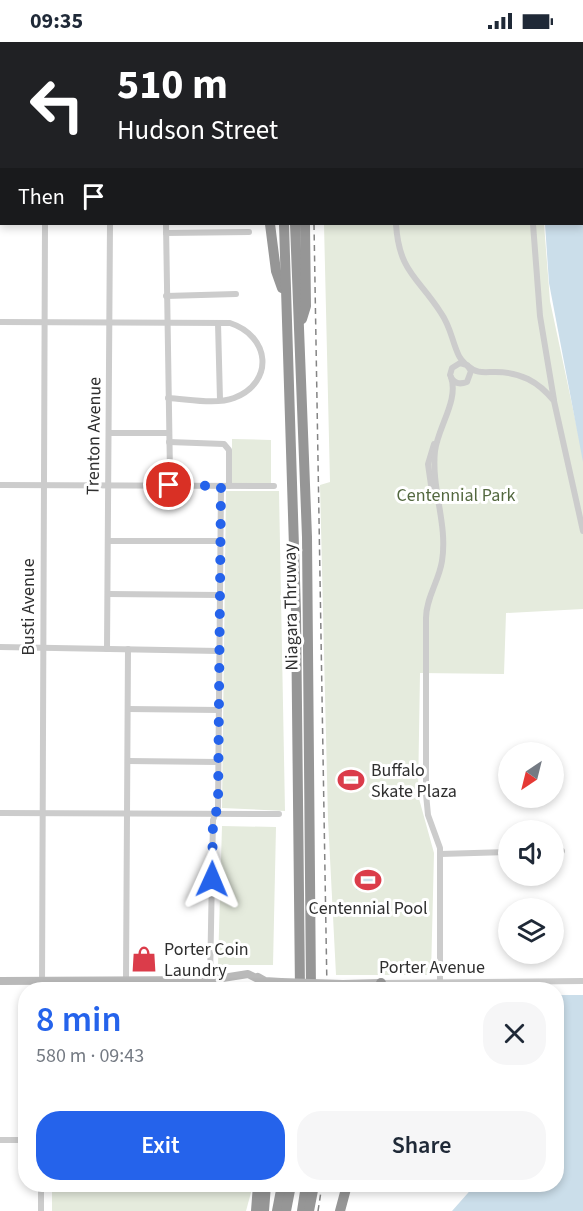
<!DOCTYPE html>
<meta charset="utf-8">
<style>
:root{--surface:#fff;--page:#f6f6f7;--text:#1f2937;--muted:#747a83;--accent:#2563eb}
body{margin:0;font-family:"Source Sans 3",sans-serif;background:var(--page);color:var(--text);height:100vh;display:flex;flex-direction:column;font-size:22px;white-space:nowrap}
*{box-sizing:border-box;margin:0}
p{font-size:20px;color:var(--muted)}
.icon{flex:none;width:33px;height:33px;fill:none;stroke:currentColor;stroke-width:2;stroke-linecap:round;stroke-linejoin:round}
.map{position:relative;flex:1;overflow:hidden}
.panel{position:absolute;left:18px;top:940px;width:546px;height:210px;display:flex;flex-direction:column;background:var(--surface);border-radius:24px;box-shadow:0 3px 9px #0003}
.panel>*{flex:none}
.guide{position:absolute;left:0px;top:0px;width:584px;height:183px;box-shadow:0 3px 9px #0003;background:#202124;color:#fff;overflow:hidden}
.needle{width:39px;rotate:215deg}
.buttons{position:absolute;left:498px;top:700px;display:grid;gap:12px}
.buttons a{display:grid;place-items:center;width:66px;height:66px;border-radius:50%;background:var(--surface);box-shadow:0 3px 9px #0003;font-size:30px}
.pin{position:absolute;display:grid;place-items:center;width:51px;height:51px;color:#fff;margin:-26px;border:3px solid #fff;border-radius:50%;box-shadow:0 2px 6px #0007}
.me{position:absolute;width:66px;margin:-33px;rotate:1deg;stroke-linejoin:round;filter:drop-shadow(0 0 4px #0008)}
.turn{display:flex;align-items:center;gap:21px;height:126px;padding:0 18px;font-size:27px}
.turn .icon{width:78px;height:78px;stroke-width:2.5}
.turn b{display:block;font-size:42px;line-height:51px}
.then{display:flex;align-items:center;height:57px;padding:0 18px;background:#0003;gap:12px;font-size:22px}
.round{display:grid;place-items:center;flex:none;width:63px;height:63px;border-radius:24px;background:var(--page)}
.headline{display:flex;align-items:center;justify-content:space-between;height:102px;padding:0 18px}
h1{font-size:36px;font-weight:600;line-height:45px;color:var(--accent)}
.button{display:flex;gap:12px;margin-top:auto;padding:12px 18px}
.button a{flex:1;height:69px;border-radius:24px;background:var(--accent);color:#fff;font-size:24px;font-weight:600;line-height:69px;text-align:center}
.button a+a{background:var(--page);color:var(--text)}
.status{display:flex;justify-content:space-between;align-items:center;height:42px;padding:0 30px;background:var(--surface);direction:ltr}
.status svg{height:16px;fill:currentColor}
.map>svg:first-child{display:block}
</style>
<div class="status"><b>09:35</b><svg viewBox="0 0 49 12"><path d="M0 12V9h3v3zM5 12V6h3v6zM10 12V3h3v9zM15 12V0h3v12zM26 1h20v11H26zM47 4h2v5h-2z"/></svg></div>
<div class="map">
<svg width="583" height="1169" viewBox="0 0 583 1169">
<rect width="100%" height="100%" fill="#fff"/>
<!-- green -->
<g fill="#e5ebdd">
<path d="M324,182h220l6,77 33,155v153l-77,4 -2,61 -84,-1 -2,122 16,58 -3,122h-95l-8,-156 -8,-334 10,-3z"/>
<path d="M232,397l39,1v43h-39z"/>
<path d="M226,449h53l6,320 -63,-3z"/>
<path d="M222,784l54,1 -3,138h-55z"/>
<path d="M52,1143h201l-7,26h-194z"/>
</g>
<!-- water -->
<g fill="#cbdeea">
<path d="M528,0h55v420l-34,-179 -4,-59h37v-180z"/>
<rect x="356" y="828" width="23" height="20"/>
<path d="M557,953h26v216h-131l23,-26h81z"/>
</g>
<g fill="none" stroke-linecap="round" stroke-linejoin="round">
<!-- street -->
<g stroke="#ccc" stroke-width="6">
<path d="M344,0v2"/>
<path d="M386,0v2"/>
<path d="M510,0l1,2"/>
<path d="M166,182l4,249"/>
<path d="M396,182c3,48 22,53 45,89 10,14 11,29 18,43 3,6 9,9 12,15l-4,11c-8,3 -14,1 -17,-7l2,-7 8,-5 7,2"/>
<path d="M533,182l7,92 14,84"/>
<path d="M166,191l83,-1"/>
<path d="M166,254l70,-2"/>
<path d="M0,280l230,1c40,13 45,59 4,75 -18,7 -46,1 -66,0"/>
<path d="M218,281l2,77"/>
<path d="M468,324c9,8 16,6 27,6 25,0 43,9 59,29l29,130"/>
<path d="M109,391h60"/>
<path d="M169,400l55,2 5,6v36"/>
<path d="M0,443l274,1"/>
<path d="M432,450l-4,-28 6,-20"/>
<path d="M108,499h112"/>
<path d="M108,552l112,1"/>
<path d="M0,605l219,4"/>
<path d="M107,607l3,-425"/>
<path d="M128,667l91,1"/>
<path d="M128,719l90,1"/>
<path d="M0,771l279,1"/>
<path d="M554,809h8"/>
<path d="M440,812l68,-2"/>
<path d="M210,938l3,-160 5,-13 3,-321"/>
<path d="M126,939l2,-332"/>
<path d="M381,941l202,-2"/>
<path d="M440,941v-135l-12,-33 -2,-21v-176c0,-20 13,-37 16,-57 6,-37 -11,-72 -7,-110 3,-24 24,-51 16,-74"/>
<path d="M42,948l3,-766"/>
<path d="M0,1098h26"/>
<path d="M41,1169v-26"/>
</g>
<!-- secondary -->
<g stroke="#b9b9b9" stroke-width="8">
<path d="M258,935l7,4 16,1"/>
<path d="M0,939l210,-1 38,-6 12,6 2,10"/>
<path d="M213,940l19,8"/>
<path d="M343,942l38,-1"/>
</g>
<!-- highway -->
<g stroke="#969696" stroke-width="10">
<path d="M291,0v2"/>
<path d="M233,2l2,-2"/>
<path d="M0,60h2"/>
<path d="M0,113h2"/>
<path d="M270,182l6,47 6,17"/>
<path d="M284,182l12,388 4,378"/>
<path d="M295,182l12,313 4,453"/>
<path d="M302,277l4,-13 -1,-82"/>
<path d="M381,948v-7"/>
<path d="M256,1169l2,-26"/>
<path d="M264,1169l2,-26"/>
<path d="M277,1169l5,-26"/>
<path d="M286,1169l5,-26"/>
<path d="M302,1169l4,-26"/>
<path d="M309,1169l5,-26"/>
<path d="M340,1169l7,-26"/>
</g>
<!-- rail -->
<g stroke="#848484" stroke-width="1.5" stroke-dasharray="6 4.5" stroke-linecap="butt">
<path d="M310,0v2"/>
<path d="M314,182l13,766"/>
<path d="M318,1169l4,-26"/>
</g>
<!-- secondary-bridge -->
<path stroke="#b9b9b9" stroke-width="8" d="M281,940l62,2"/>
<!-- highway-bridge -->
<path stroke="#969696" stroke-width="10" d="M279,2l1,-2"/>
</g>
<g fill="none" stroke-linecap="round" stroke-linejoin="round">
<!-- route -->
<path stroke="#2563eb" stroke-width="10" stroke-dasharray="0 18" d="M169,443l52,1 -3,321 -5,13 -1,59"/>
</g>
<!-- icons -->
<defs>
<g id="stadium-bare" transform="scale(2.07)"><path d="M0-5a6.5 5 0 1 0 0 10a6.5 5 0 1 0 0-10ZM-3.5-1.8h7v3.6h-7Z" fill="#db3c4a" stroke="#fff" stroke-width="2.5" paint-order="stroke"/></g>
<g id="shop-bare" transform="scale(2.07)"><path d="M-5-2.5h2.3a2.7 3.5 0 0 1 5.4 0H5L5.5 6h-11ZM-1.5-2.5h3a1.5 2.3 0 0 0-3 0Z" fill="#db3c4a" stroke="#fff" stroke-width="2.5" paint-order="stroke"/></g>
</defs>
<g fill-rule="evenodd">
<use href="#stadium-bare" x="351" y="738"/>
<use href="#stadium-bare" x="368" y="838"/>
<use href="#shop-bare" x="144" y="917"/>
</g>
<g text-anchor="middle" dominant-baseline="central" stroke-width="6" stroke-linejoin="round" paint-order="stroke">
<!-- street labels -->
<g font-size="18" fill="#2f2f2f" stroke="#fff">
<text transform="translate(94 394) rotate(-89)">Trenton Avenue</text>
<text transform="translate(28 565) rotate(-90)">Busti Avenue</text>
<text transform="translate(291 565) rotate(-91)">Niagara Thruway</text>
<text x="432" y="925">Porter Avenue</text>
</g>
<!-- park labels -->
<g font-size="18" fill="#53683f" stroke="#fff">
<text x="456" y="453">Centennial Park</text>
</g>
<!-- poi labels -->
<g font-size="18" fill="#2f2f2f" stroke="#fff" text-anchor="start">
<text x="371" y="728">Buffalo<tspan x="371" dy="21">Skate Plaza</tspan></text>
<text x="368" y="866" text-anchor="middle">Centennial Pool</text>
<text x="164" y="907">Porter Coin<tspan x="164" dy="21">Laundry</tspan></text>
</g>
</g>
</svg>
<div class="buttons">
<a><svg class="needle" viewBox="-14 -14 28 28"><path d="M0-13l5 13h-10z" fill="#e53935"/><path d="M0 13l5-13h-10z" fill="#747a83"/></svg></a>
<a><svg class="icon" aria-label="sound" viewBox="0 0 24 24"><path d="M4 9h4l5-4v14l-5-4H4zM17 9q2 3 0 6"/></svg></a>
<a><svg class="icon" aria-label="layers" viewBox="0 0 24 24"><path d="M12 4l9 5-9 5-9-5zM3 14l9 5 9-5"/></svg></a>
</div>
<div class="pin" style="left:169px;top:443px;background:#d93025"><svg class="icon" aria-label="arrive" viewBox="0 0 24 24"><path d="M6 21V4h12l-3 4 3 4H6"/></svg></div>
<svg class="me" style="left:212px;top:837px" viewBox="-20 -20 40 40"><path d="M0-17L14 15 0 8-14 15z" fill="#2563eb" stroke="#fff" stroke-width="4"/></svg>
<div class="guide">
<div class="turn"><svg class="icon" aria-label="left" viewBox="0 0 24 24"><path d="M17 20v-9H6M10 6l-5 5 5 5"/></svg><div><b>510 m</b>Hudson Street</div></div>
<div class="then">Then<svg class="icon" aria-label="arrive" viewBox="0 0 24 24"><path d="M6 21V4h12l-3 4 3 4H6"/></svg></div>
</div>
<section class="panel">
<div class="headline"><div><h1>8 min</h1><p>580 m · 09:43</p></div><a class="round"><svg class="icon" aria-label="close" viewBox="0 0 24 24"><path d="M6 6l12 12M18 6L6 18"/></svg></a></div>
<div class="button"><a>Exit</a><a>Share</a></div>
</section>
</div>
